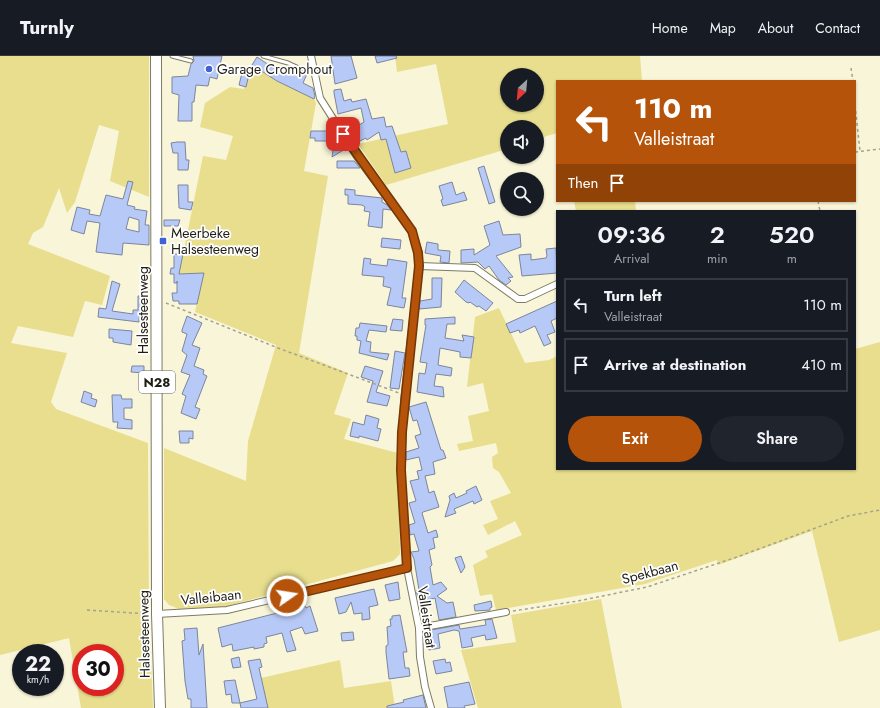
<!DOCTYPE html>
<style>
:root{--surface:#171b24;--page:#20242c;--text:#f1f3f6;--muted:#9ea1a6;--line:#363941;--accent:#b45309}
body{margin:0;font-family:Jost,sans-serif;background:var(--page);color:var(--text);height:100vh;display:flex;flex-direction:column;font-size:15px;white-space:nowrap}
*{box-sizing:border-box;margin:0}
p{font-size:13px;color:var(--muted)}
.icon{flex:none;width:22px;height:22px;fill:none;stroke:currentColor;stroke-width:2;stroke-linecap:round;stroke-linejoin:round}
.map{position:relative;flex:1;overflow:hidden}
.drawer{position:absolute;left:556px;top:154px;width:300px;height:260px;display:flex;flex-direction:column;background:var(--surface);border-radius:0px;box-shadow:0 1px 3px #0004}
.drawer>*{flex:none}
.banner{position:absolute;left:556px;top:24px;width:300px;height:122px;border-radius:0px;box-shadow:0 1px 3px #0004;background:#b45309;color:#fff;overflow:hidden}
.needle{width:26px;rotate:206deg}
.controls{position:absolute;left:500px;top:12px;display:grid;gap:8px}
.controls a{display:grid;place-items:center;width:44px;height:44px;border-radius:50%;background:var(--surface);box-shadow:0 1px 3px #0004;font-size:20px}
.speed{position:absolute;left:12px;top:588px;display:flex;gap:8px;font-size:20px;font-weight:700;text-align:center}
.speed>*{display:grid;place-content:center;width:52px;height:52px;border-radius:50%;background:var(--surface);box-shadow:0 1px 3px #0004;line-height:1}
.speed small{font-size:10px;font-weight:400}
.speed .limit{border:6px solid #d22;background:#fff;color:#111}
.pin{position:absolute;display:grid;place-items:center;width:34px;height:34px;color:#fff;margin:-17px;border-radius:8px;box-shadow:0 2px 6px #0006}
.me{position:absolute;width:44px;margin:-22px;rotate:77deg;stroke-linejoin:round;filter:drop-shadow(0 0 3px #0008)}
.turn{display:flex;align-items:center;gap:14px;height:84px;padding:0 12px;font-size:18px}
.turn .icon{width:52px;height:52px;stroke-width:2.5}
.turn b{display:block;font-size:28px;line-height:34px}
.then{display:flex;align-items:center;height:38px;padding:0 12px;background:#0003;gap:8px;font-size:15px}
.eta{display:flex;justify-content:space-evenly;align-items:center;height:68px;text-align:center}
.eta b{font-size:24px;font-weight:600;line-height:28px}
.primary-button{display:flex;gap:8px;margin-top:auto;padding:8px 12px}
.primary-button a{flex:1;height:46px;border-radius:24px;background:var(--accent);color:#fff;font-size:16px;font-weight:600;line-height:46px;text-align:center}
.primary-button a+a{background:var(--page);color:var(--text)}
ul{padding:0;list-style:none}
li{display:flex;align-items:center;gap:12px;height:54px;margin:0 8px 6px;padding:0 4px;border:2px solid var(--line);border-radius:0px}
li div{flex:1}
li b{display:block;font-size:15px}
li em{font-style:normal}
header{display:flex;align-items:center;gap:24px;box-sizing:border-box;height:56px;padding:0 20px;background:var(--surface);border-bottom:1px solid var(--line)}
header strong{font-size:19px}
nav{display:flex;gap:22px;margin-inline-start:auto;font-size:14px}
.map>svg:first-child{display:block}
</style>
<header>
<strong>Turnly</strong>
<nav><a>Home</a><a>Map</a><a>About</a><a>Contact</a></nav>
</header>
<div class="map">
<svg width="880" height="652" viewBox="0 0 880 652">
<rect width="100%" height="100%" fill="#f8f5d9"/>
<!-- green -->
<g fill="#e8de8e" fill-rule="evenodd">
<path d="M0,0h149v141l-39,-16 9,-50 -20,-6 -24,77 -8,11 -8,-25 -16,39 -10,6 -5,11 82,32 -8,29 -17,-4 -12,36 -55,-11 -7,17 56,10 -16,49 5,7 92,34 1,170 4,95h-72l-12,-70 -69,17zM81,597h34v34h-34z"/>
<path d="M395,0h245l2,25h-85v52l-20,6v-12h-30v22l-121,36 -28,-41 90,-20 -12,-60 -39,8zM507,19h30v30h-30z"/>
<path d="M252,9l25,16 37,18 2,4 -12,68 24,5 -29,177 49,20 -14,41 17,5 -7,20 54,14 2,101 -7,7 -169,46 -45,2 -10,-4 -5,-6v-151l82,33 2,-40 28,-96 -81,-33 8,-39 -24,1 24,-118 23,4 7,-24 -33,-9 5,-24 25,-16 14,2z"/>
<path d="M574,145h61l1,10h-60z"/>
<path d="M499,252l26,55 24,-3 8,-4v113h298v-120l25,-7v288l-41,12 -27,-111 -94,34 -1,-5 -72,24 -149,26 -4,-16 -12,2 -7,-31 15,-8 -3,-6 37,-16 -7,-14 -27,14 -5,-10 15,-6 -8,-18 21,-8 -12,-21 -6,-4 -1,-11 6,-4 -2,-10 -37,8 -2,-7 16,-3 -5,-25 21,-5 -6,-28 -16,4 8,-70z"/>
<path d="M601,543l21,109h-144l-17,-58 55,-8 -5,-27z"/>
<path d="M340,604l4,28 47,-7 4,27h-127l-7,-30z"/>
</g>
<!-- building -->
<g fill="#b7c9f6" stroke="#7c859c" fill-rule="evenodd">
<path d="M193,0h29l-5,23 -7,-2 -2,9 -12,-1 -2,17h-2v19h-14l1,-26 -7,-2v-16l16,-1 3,-12 3,-3z"/>
<path d="M331,0h20l6,22 -22,6z"/>
<path d="M375,0h21l1,2 -20,5z"/>
<path d="M257,1l27,18 5,-8 18,7 -4,9 10,5 2,8 -1,3 -37,-18 -25,-16z"/>
<path d="M242,17l7,1 -3,13 -7,-2z"/>
<path d="M341,33l3,12 7,-2 1,3 14,-3 6,20 12,-2 2,10 6,-1 9,26 5,-1 5,17 -16,5 -9,-34 -5,1 -2,-8 -12,8 -1,-2 -6,3 -7,-12 11,-7 -3,-14 -23,6 -4,-21v-3z"/>
<path d="M311,75h20v2h4v8h-20v-3h-5z"/>
<path d="M339,85l6,8 -13,8 2,-13z"/>
<path d="M177,86h8l1,18h3l-1,10h-10v-17h-5l-2,-10z"/>
<path d="M337,105h17l6,7h-23z"/>
<path d="M484,110l11,36 -6,2 -11,-36z"/>
<path d="M128,125l5,1 -6,23 8,2 -1,2 13,2 -2,14h4v20l-26,-2 -1,12 -26,-3 4,-29 -13,-2 -3,13 -13,-4 6,-23 13,3 -1,4 11,2 6,-21 17,4zM129,161l10,3v12l-13,-3z"/>
<path d="M452,126l4,13 8,-3 3,8 -24,6 -2,-6 2,-1 -4,-13z"/>
<path d="M178,129h10v17h5l-2,8 -12,-2z"/>
<path d="M345,133l10,1v5l27,3v4l5,3 4,5 -8,-1 -1,19 -14,-2 2,-14 -6,-1 1,-4 -3,-2 -14,-1v-9h-3z"/>
<path d="M164,164h16l-2,6h-14z"/>
<path d="M499,165l4,14 17,-1 1,13 -25,9 17,21 -5,1 3,3 -5,4 -7,-5 -10,-14 -4,3 -7,-7 -17,1v-13l13,-1v6l16,-10 -6,-19z"/>
<path d="M382,182l19,2 -1,9 -19,-2z"/>
<path d="M427,186l11,2v6l12,1 -1,12 -9,-1 1,-6 -16,-3z"/>
<path d="M556,192l1,25 -35,3 -3,-21 12,-1v6l15,-2 1,-2 -1,-7z"/>
<path d="M174,198h9l-4,20 25,-1 -7,31h-18v-3h-6l-1,-8h5v-12v2h-3v-9h-4l1,-6h3z"/>
<path d="M364,202l7,1 -1,5 17,2 1,-7 19,3 -5,36h4l-2,10 -17,-3 4,-17 -8,-2 1,-9 -22,-2z"/>
<path d="M432,222h10l-1,29 -22,2 1,-8 12,-2z"/>
<path d="M464,224l29,23 -7,8 -7,-5 -2,1 -7,-5 -1,1 -3,-1 -11,-10z"/>
<path d="M112,225l8,3 -8,27 21,3v-4h5v-14h9v22h-8v4l-41,-5 1,-9 7,1z"/>
<path d="M557,245v17l-6,3 4,11 -8,3 4,8 -7,3 -9,-20 -15,7 -1,-3 -9,3 -4,-9z"/>
<path d="M187,260l15,7 -10,22 8,3 -6,18 10,4 -1,4 4,2 -12,31 5,2 -4,10 -15,-6 5,-17 -4,-2 8,-19 -9,-3 6,-17 -5,-4 5,-17 -5,-2v-2z"/>
<path d="M455,261v7h-8l-2,14 19,3 -2,-6 12,2 -3,21 -11,-1v-5l-20,-4 -2,17 14,3 -1,8 -15,-2 -2,12 9,1 1,10 -27,-5 2,-19 6,1 2,-11 -7,-1 6,-37h-1v-6z"/>
<path d="M393,263l10,1 -1,11 -12,-1z"/>
<path d="M360,267l27,3 -1,6 -17,-2 -3,11 5,1 -1,10 19,2 -2,6 -28,-7 2,-12 -4,-1v-4h-2l1,-8h3z"/>
<path d="M109,273l23,2 -1,14 -18,-3v-4h-4z"/>
<path d="M395,295l10,2 -6,36 -9,-1z"/>
<path d="M132,310h12v7l-13,-1z"/>
<path d="M365,310l18,5 -7,21 14,4 -3,10 -20,-4 6,-21 -12,-4z"/>
<path d="M84,335l8,3 -1,4 6,2 -2,7 -14,-5z"/>
<path d="M112,339h9l1,4h10v9h-8v11l8,1v9l-15,-1 1,-6h-5z"/>
<path d="M426,346l15,48h2l3,8 -13,4 2,12 -10,2 4,17 5,-2 5,16 -16,5 -1,1 6,20 8,-3 2,7 -5,1 2,10 -6,2 3,15 -2,2 3,18 8,-3 6,7 -10,7 10,7 6,-1 3,15 -17,3 -4,-22 -15,4 -2,-5 -2,-6 3,-1 -5,-31 -3,-7 8,-1 -5,-17 -4,1 -1,-10 6,-2 -6,-20 7,-2 -6,-20 9,-2 -2,-8 5,-1 -3,-13 -13,3v-8l13,-4 -4,-12 6,-2 -4,-14 -4,1 -4,-14z"/>
<path d="M366,359l13,4 -2,9 4,1 -3,12 -19,-5v2l-9,-2 3,-14 11,3z"/>
<path d="M179,375h14v8l-4,-1v5h-9z"/>
<path d="M476,430l6,14 -8,4 -1,-3 -19,8 2,4 -11,4 5,-17 -1,-4 5,-3 2,5 11,-5 -1,-2z"/>
<path d="M461,500l4,11 -4,6 -6,-15z"/>
<path d="M398,526l2,17 -11,2 -4,-16z"/>
<path d="M374,533l4,16 -9,2 1,12 -8,1v-7l-8,1 -3,-12 -5,10 -7,2 -4,-16z"/>
<path d="M491,545l1,6 -2,1v2l-15,1 -1,-6z"/>
<path d="M305,550l1,2 4,-2 8,25 -13,3 -3,-7 -12,4 6,19 -9,2 -5,-19 -16,4 1,6 -3,1v3l-10,2v-2l-21,4 -1,-7 -10,3 -4,-19z"/>
<path d="M400,559l7,37h-4l2,16h4l1,8 -21,3 -3,-27v-6l2,-1v-3l-1,-15 4,-1 -1,-7h2v-3z"/>
<path d="M492,563l5,19 -11,2 -1,-5 -14,3 2,8 -11,2 -3,-17 -5,-1 -16,4 2,14 -11,2 -4,-19 34,-6 1,4 26,-4 -1,-5z"/>
<path d="M197,572l2,27 4,-11 4,64h-16v-9h-3l-3,-18 -3,-40 3,-1 -1,-11z"/>
<path d="M353,576l1,8 -12,1 -1,-8z"/>
<path d="M239,601l2,10 -8,1 -2,-9z"/>
<path d="M260,603l2,8 -3,1 9,40h-27l-1,-5 17,-4 -9,-38z"/>
<path d="M445,603l1,4 4,-1 2,9 -16,3 -3,-13z"/>
<path d="M235,624l5,23h-8l-1,-9 -5,1 -2,-14z"/>
<path d="M469,626l6,22 -11,2 1,2h-17l-4,-21z"/>
<path d="M423,639l3,13h-39v-2l17,-4 -1,-2z"/>
</g>
<g fill="none" stroke-linecap="round" stroke-linejoin="round">
<!-- service casing -->
<g stroke="#7e7b62" stroke-width="5">
<g id="service">
<path d="M172,0l19,5"/>
<path d="M263,0l25,7 13,6h13"/>
</g>
</g>
<!-- minor casing -->
<g stroke="#7e7b62" stroke-width="8">
<g id="minor">
<path d="M311,0l9,42 38,60 54,73 7,22v13l-15,135 -3,69 6,98 12,60 1,29 5,30 6,21"/>
<path d="M419,210l56,2 43,31h7l32,-15"/>
<path d="M157,558l70,-4 180,-42"/>
<path d="M419,572l87,-16"/>
</g>
</g>
<!-- primary casing -->
<g stroke="#7e7b62" stroke-width="12">
<path id="primary" d="M156,0l1,558 3,94"/>
</g>
<!-- path -->
<g stroke="#a4a28d" stroke-width="1.5" stroke-dasharray="3 3" stroke-linecap="butt">
<path d="M851,12l2,13"/>
<path d="M855,49l5,46"/>
<path d="M855,96l25,-3"/>
<path d="M818,145l2,10"/>
<path d="M166,247l112,45 121,45"/>
<path d="M87,554l62,4"/>
<path d="M513,555l65,-10 69,-14 90,-30 111,-41 32,-6"/>
</g>
<!-- service -->
<use href="#service" stroke="#fff" stroke-width="3"/>
<!-- minor -->
<use href="#minor" stroke="#fff" stroke-width="6"/>
<!-- primary -->
<use href="#primary" stroke="#fff" stroke-width="10"/>
</g>
<g fill="none" stroke-linecap="round" stroke-linejoin="round">
<!-- route casing -->
<g stroke="#753606" stroke-width="10">
<path id="route" d="M287,540l120,-28 -6,-98 1,-38 17,-166 -1,-13 -6,-22 -69,-97"/>
</g>
<!-- route -->
<use href="#route" stroke="#b45309" stroke-width="7"/>
</g>
<!-- markers -->
<g fill="#4161d4" stroke="#fff" stroke-width="1.5">
<circle cx="209" cy="13" r="4"/>
<rect x="159" y="181" width="8" height="8" rx="2"/>
</g>
<g text-anchor="middle" dominant-baseline="central" stroke-width="3.5" stroke-linejoin="round" paint-order="stroke">
<!-- shield labels -->
<rect fill="#fff" stroke="#63625a" stroke-width="1" x="139" y="315" width="36" height="22" rx="3"/>
<g font-size="13" font-weight="bold" fill="#201e14">
<text x="157" y="326">N28</text>
</g>
<!-- poi labels -->
<g font-size="14" fill="#201e14" stroke="#fff" text-anchor="start">
<text x="217" y="13">Garage Cromphout</text>
<text x="171" y="177">Meerbeke<tspan x="171" dy="16">Halsesteenweg</tspan></text>
</g>
<!-- street labels -->
<g font-size="14" fill="#201e14" stroke="#fff">
<text transform="translate(143 254) rotate(-90)">Halsesteenweg</text>
<text transform="translate(650 516) rotate(-15)">Spekbaan</text>
<text transform="translate(211 541) rotate(-6)">Valleibaan</text>
<text transform="translate(427 561) rotate(82)">Valleistraat</text>
<text transform="translate(144 578) rotate(-91)">Halsesteenweg</text>
</g>
</g>
</svg>
<div class="controls">
<a><svg class="needle" viewBox="-14 -14 28 28"><path d="M0-13l5 13h-10z" fill="#e53935"/><path d="M0 13l5-13h-10z" fill="#9ea1a6"/></svg></a>
<a><svg class="icon" aria-label="sound" viewBox="0 0 24 24"><path d="M4 9h4l5-4v14l-5-4H4zM17 9q2 3 0 6"/></svg></a>
<a><svg class="icon" aria-label="search" viewBox="0 0 24 24"><circle cx="10" cy="10" r="6"/><path d="M15 15l6 6"/></svg></a>
</div>
<div class="speed"><div>22<small>km/h</small></div><div class="limit">30</div></div>
<div class="pin" style="left:343px;top:78px;background:#d93025"><svg class="icon" aria-label="arrive" viewBox="0 0 24 24"><path d="M6 21V4h12l-3 4 3 4H6"/></svg></div>
<svg class="me" style="left:287px;top:540px" viewBox="-20 -20 40 40"><circle r="17" fill="#b45309" stroke="#fff" stroke-width="3"/><path d="M0-11L8 9 0 5-8 9z" fill="#fff"/></svg>
<div class="banner">
<div class="turn"><svg class="icon" aria-label="left" viewBox="0 0 24 24"><path d="M17 20v-9H6M10 6l-5 5 5 5"/></svg><div><b>110 m</b>Valleistraat</div></div>
<div class="then">Then<svg class="icon" aria-label="arrive" viewBox="0 0 24 24"><path d="M6 21V4h12l-3 4 3 4H6"/></svg></div>
</div>
<section class="drawer">
<div class="eta">
<div><b>09:36</b><p>Arrival</p></div>
<div><b>2</b><p>min</p></div>
<div><b>520</b><p>m</p></div>
</div>
<ul>
<li><svg class="icon" aria-label="left" viewBox="0 0 24 24"><path d="M17 20v-9H6M10 6l-5 5 5 5"/></svg><div><b>Turn left</b><p>Valleistraat</p></div><em>110 m</em></li>
<li><svg class="icon" aria-label="arrive" viewBox="0 0 24 24"><path d="M6 21V4h12l-3 4 3 4H6"/></svg><div><b>Arrive at destination</b></div><em>410 m</em></li>
</ul>
<div class="primary-button"><a>Exit</a><a>Share</a></div>
</section>
</div>
